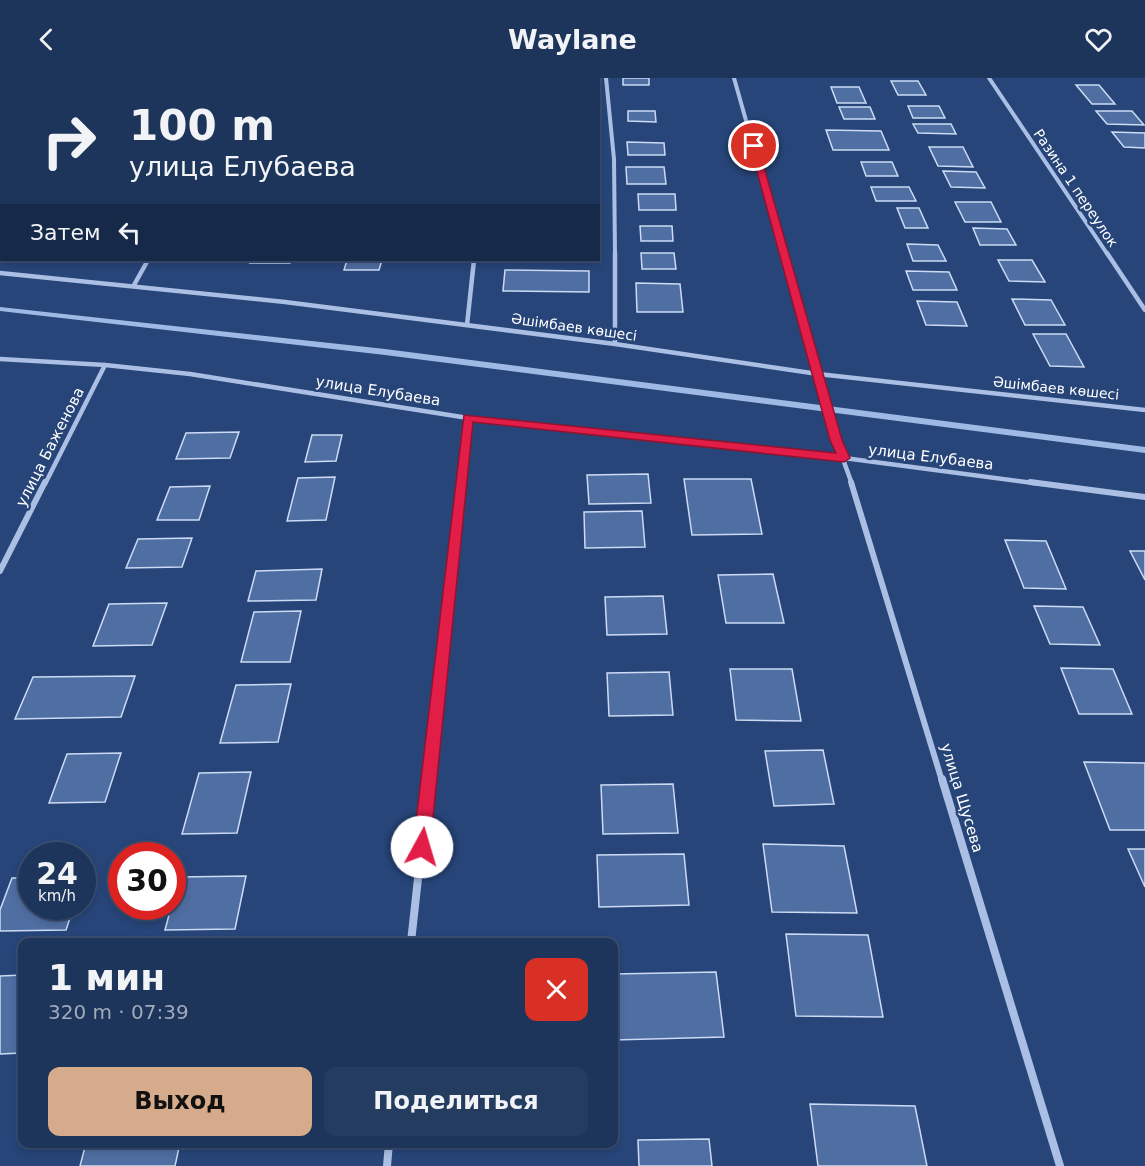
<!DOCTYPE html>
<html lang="ru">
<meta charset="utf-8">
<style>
:root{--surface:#1d345b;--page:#253c61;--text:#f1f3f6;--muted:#a0aabb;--line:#3b4f71;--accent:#d6ab8b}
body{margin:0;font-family:"DejaVu Sans",sans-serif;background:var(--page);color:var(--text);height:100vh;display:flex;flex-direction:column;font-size:22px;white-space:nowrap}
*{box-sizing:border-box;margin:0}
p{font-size:20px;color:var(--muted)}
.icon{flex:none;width:33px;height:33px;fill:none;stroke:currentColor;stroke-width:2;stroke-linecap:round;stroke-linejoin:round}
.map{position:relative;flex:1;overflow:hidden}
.drawer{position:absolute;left:18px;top:860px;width:600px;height:210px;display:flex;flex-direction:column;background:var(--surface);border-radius:12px;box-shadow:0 3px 9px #0003,0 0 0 2px var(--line)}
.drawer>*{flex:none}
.banner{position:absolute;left:0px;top:0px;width:600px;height:183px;box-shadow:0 3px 9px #0003,0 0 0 2px var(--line);background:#1d345b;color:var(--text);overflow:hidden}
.speed{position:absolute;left:18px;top:764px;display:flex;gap:12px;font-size:30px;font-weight:700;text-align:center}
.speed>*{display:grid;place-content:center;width:78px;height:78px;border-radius:50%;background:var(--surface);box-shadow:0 3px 9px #0003,0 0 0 2px var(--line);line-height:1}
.speed small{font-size:15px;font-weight:400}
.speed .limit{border:9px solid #d22;background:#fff;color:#111}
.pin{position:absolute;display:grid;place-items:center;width:51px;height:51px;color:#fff;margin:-26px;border:3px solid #fff;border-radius:50%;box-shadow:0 2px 6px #0007}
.me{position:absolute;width:66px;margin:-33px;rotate:6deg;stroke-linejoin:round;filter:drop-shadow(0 0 4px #0008)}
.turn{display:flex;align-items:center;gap:21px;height:126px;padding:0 30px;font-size:27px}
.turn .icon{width:78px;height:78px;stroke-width:2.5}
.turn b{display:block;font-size:42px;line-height:51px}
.then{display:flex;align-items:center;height:57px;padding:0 30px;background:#0003;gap:12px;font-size:22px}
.round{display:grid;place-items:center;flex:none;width:63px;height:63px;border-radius:12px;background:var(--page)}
.summary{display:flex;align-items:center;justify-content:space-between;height:102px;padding:0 30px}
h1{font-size:36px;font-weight:800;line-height:45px}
.button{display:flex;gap:12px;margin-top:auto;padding:12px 30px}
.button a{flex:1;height:69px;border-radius:12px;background:var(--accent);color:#111;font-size:24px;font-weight:800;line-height:69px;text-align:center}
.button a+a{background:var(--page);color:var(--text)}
header{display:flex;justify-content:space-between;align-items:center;height:78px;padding:0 30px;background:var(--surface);font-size:27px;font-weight:800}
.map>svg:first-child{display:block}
</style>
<header><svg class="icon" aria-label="back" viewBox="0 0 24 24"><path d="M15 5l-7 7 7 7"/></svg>Waylane<svg class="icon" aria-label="heart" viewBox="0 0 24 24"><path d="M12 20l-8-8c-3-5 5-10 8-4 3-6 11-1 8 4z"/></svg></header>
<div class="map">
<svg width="1145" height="1088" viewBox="0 0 1145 1088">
<rect width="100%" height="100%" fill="#274579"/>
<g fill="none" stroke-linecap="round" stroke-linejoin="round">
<!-- stream -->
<path fill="#9eb9e3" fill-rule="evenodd" d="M0,229l385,42 760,98v6l-760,-98 -385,-44z"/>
</g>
<!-- building -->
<g fill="#4f6ea2" stroke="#ccdbf3" stroke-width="1.5">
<rect x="623" y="0" width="26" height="7"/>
<path d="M891,3h27l8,14h-28z"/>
<path d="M1076,7h23l16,19h-23z"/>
<path d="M831,9h28l7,16h-29z"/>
<path d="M908,28h31l6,12h-32z"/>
<path d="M839,29h31l5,12h-31z"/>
<path d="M628,33h27l1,11 -28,-1z"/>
<path d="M1096,33h36l12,14 -37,-1z"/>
<path d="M913,46h38l5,10 -38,-1z"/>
<path d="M826,52l55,1 8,19h-56z"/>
<path d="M1112,54l33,1v15l-21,-1z"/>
<path d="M627,64l37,1 1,12h-37z"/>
<path d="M929,69h34l10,20 -35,-1z"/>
<path d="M861,84h31l6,14h-32z"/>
<path d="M626,89h38l2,17h-39z"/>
<path d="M943,93l33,1 9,16 -34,-1z"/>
<path d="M871,109h38l7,14h-40z"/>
<path d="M638,116h37l1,16h-37z"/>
<path d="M955,124h36l10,20h-36z"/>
<path d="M897,130h22l9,20h-23z"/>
<path d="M640,148h32l1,15h-32z"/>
<path d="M973,150l34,1 9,16h-36z"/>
<path d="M907,166l31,1 8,16h-33z"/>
<path d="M641,175h33l2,16h-34z"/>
<path d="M252,182h39l-1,3h-40z"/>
<path d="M347,182h35l-3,10h-35z"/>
<path d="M998,182h34l13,22 -36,-1z"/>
<path d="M505,192l84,1v21l-86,-1z"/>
<path d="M906,193l43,1 8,18h-44z"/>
<path d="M636,205l44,1 3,28h-46z"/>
<path d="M1012,221l39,1 14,25h-40z"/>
<path d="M917,223l40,1 10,24 -41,-1z"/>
<path d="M1033,256h33l18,33 -34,-1z"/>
<path d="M239,354l-9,26 -54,1 10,-26z"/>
<path d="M312,357h30l-6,26 -31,1z"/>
<path d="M648,396l3,29 -62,1 -2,-29z"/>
<path d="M335,399l-9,43 -39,1 11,-43z"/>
<path d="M684,401h67l11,55 -70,1z"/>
<path d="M210,408l-11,34h-42l13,-33z"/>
<path d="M642,433l3,36 -60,1 -1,-36z"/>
<path d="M192,460l-10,29 -56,1 12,-29z"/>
<path d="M1005,462l41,1 20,48 -42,-1z"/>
<path d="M1130,473h15v29z"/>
<path d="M322,491l-6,31 -68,1 8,-30z"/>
<path d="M773,496l11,49h-58l-8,-48z"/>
<path d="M663,518l4,38 -60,1 -2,-38z"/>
<path d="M167,525l-15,42 -59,1 16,-42z"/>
<path d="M1034,528l49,1 17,38 -50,-1z"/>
<path d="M301,533l-11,51h-49l13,-50z"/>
<path d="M1061,590l52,1 19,45h-53z"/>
<path d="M730,591h62l9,52 -65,-1z"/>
<path d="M669,594l4,43 -64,1 -2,-43z"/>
<path d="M135,598l-14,41 -106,2 18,-42z"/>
<path d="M291,606l-13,58 -58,1 16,-58z"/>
<path d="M823,672l11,54 -60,2 -9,-55z"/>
<path d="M121,675l-16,49 -56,1 18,-49z"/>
<path d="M1084,684l61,1v67h-35z"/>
<path d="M251,694l-14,61 -55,1 17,-61z"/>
<path d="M673,706l5,49 -75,1 -2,-49z"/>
<path d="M763,766l81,2 13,67 -85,-1z"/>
<path d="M1128,771h17v38z"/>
<path d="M684,776l5,51 -90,2 -2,-52z"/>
<path d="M246,798l-11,53 -70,1 14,-53z"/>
<path d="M12,800h20v28h42l-8,24 -66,1v-21z"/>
<path d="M786,856l82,1 15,82 -87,-1z"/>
<path d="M716,894l8,65 -110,3v-66z"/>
<path d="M22,897v78l-22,1v-78z"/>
<path d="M810,1026l105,2 12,60h-109z"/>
<path d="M709,1061l3,27h-73l-1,-26z"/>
<path d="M86,1065h94l-5,23h-95z"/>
</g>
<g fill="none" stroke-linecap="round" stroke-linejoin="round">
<!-- minor-far3 -->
<g stroke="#aabfe3" stroke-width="4">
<path d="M606,0l8,81 1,96"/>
<path d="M734,0l50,177"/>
<path d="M989,0l119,177"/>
</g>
<!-- minor-far2 -->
<g stroke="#aabfe3" stroke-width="4.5">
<path d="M615,175v91"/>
<path d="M783,175l53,187 16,44"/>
<path d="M1107,175l38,57"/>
<path d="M0,195l285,29 330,42 203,30 327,36"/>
<path d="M134,207l14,-25"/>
<path d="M467,247l7,-65"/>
<path d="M0,281l105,6 85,9 278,44 376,40 197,26"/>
<path d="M45,406l60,-119"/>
<path d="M461,406l7,-66"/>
</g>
<!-- minor-far1 -->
<g stroke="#aabfe3" stroke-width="6">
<path d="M851,404l91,299"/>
<path d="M1030,404l115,15"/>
<path d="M0,493l45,-89"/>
<path d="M429,703l32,-299"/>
</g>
<!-- minor -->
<g stroke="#aabfe3" stroke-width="8">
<path d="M942,701l118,387"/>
<path d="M411,864l18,-163"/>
<path d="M387,1088l2,-23"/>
</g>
<!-- tertiary -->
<g fill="#aabfe3" fill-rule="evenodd">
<path d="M91,0h6l-6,2z"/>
<path d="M2,118v6h-2v-5z"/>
</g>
</g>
<!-- route -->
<path fill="#e11d48" stroke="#92132f" stroke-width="1.5" d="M754,66l4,2 84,294 8,18 -6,4 -371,-40 -43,425 -3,5 -5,3 -6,-3 -3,-5 51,-432 372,38 -6,-13 -80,-294z"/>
<g text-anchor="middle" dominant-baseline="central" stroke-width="5" stroke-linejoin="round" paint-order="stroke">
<!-- far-street labels -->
<g font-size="14" fill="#fff" stroke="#274579">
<text transform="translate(1076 110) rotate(56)">Разина 1 переулок</text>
<text transform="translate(574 249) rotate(8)">Әшімбаев көшесі</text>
<text transform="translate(1056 310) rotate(6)">Әшімбаев көшесі</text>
</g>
<!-- street labels -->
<g font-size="15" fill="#fff" stroke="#274579">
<text transform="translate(378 313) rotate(9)">улица Елубаева</text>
<text transform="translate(50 369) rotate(-63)">улица Баженова</text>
<text transform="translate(931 379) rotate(7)">улица Елубаева</text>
<text transform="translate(962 720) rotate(73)">улица Щусева</text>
</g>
</g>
</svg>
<div class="speed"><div>24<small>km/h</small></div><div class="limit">30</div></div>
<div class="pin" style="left:754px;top:68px;background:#d93025"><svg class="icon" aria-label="arrive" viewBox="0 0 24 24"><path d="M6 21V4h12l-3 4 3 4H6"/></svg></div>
<svg class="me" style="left:422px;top:769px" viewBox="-20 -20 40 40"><circle r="19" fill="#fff"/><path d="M0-13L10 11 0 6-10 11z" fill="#e11d48"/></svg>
<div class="banner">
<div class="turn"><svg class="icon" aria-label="right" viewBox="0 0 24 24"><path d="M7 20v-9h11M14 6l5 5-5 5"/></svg><div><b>100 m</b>улица Елубаева</div></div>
<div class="then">Затем<svg class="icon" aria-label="left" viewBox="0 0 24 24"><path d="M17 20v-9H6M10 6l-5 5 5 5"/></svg></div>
</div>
<section class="drawer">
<div class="summary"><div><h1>1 мин</h1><p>320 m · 07:39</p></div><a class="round" style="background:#d93025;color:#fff"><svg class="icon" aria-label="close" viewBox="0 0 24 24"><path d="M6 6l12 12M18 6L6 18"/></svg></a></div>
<div class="button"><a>Выход</a><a>Поделиться</a></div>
</section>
</div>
